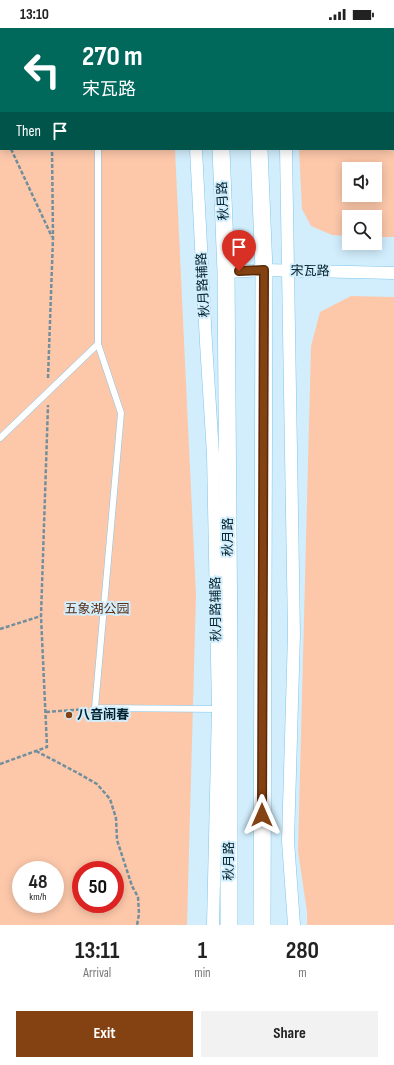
<!DOCTYPE html>
<meta charset="utf-8">
<style>
:root{--surface:#fff;--page:#f2f2f2;--text:#222;--muted:#767676;--accent:#844111}
body{margin:0;font-family:"Sofia Sans Condensed","Noto Sans SC",sans-serif;background:var(--page);color:var(--text);height:100vh;display:flex;flex-direction:column;font-size:15px;white-space:nowrap}
*{box-sizing:border-box;margin:0}
p{font-size:13px;color:var(--muted)}
.icon{flex:none;width:22px;height:22px;fill:none;stroke:currentColor;stroke-width:2;stroke-linecap:round;stroke-linejoin:round}
.map{position:relative;height:897px;overflow:hidden}
.details{display:flex;flex-direction:column;background:var(--surface);flex:1}
.details>*{flex:none}
.banner{position:absolute;left:0px;top:0px;width:394px;height:122px;box-shadow:0 2px 10px #0003;background:#00695c;color:#fff;overflow:hidden}
.tools{position:absolute;left:342px;top:134px;display:grid;gap:8px}
.tools a{display:grid;place-items:center;width:40px;height:40px;border-radius:0px;background:var(--surface);box-shadow:0 2px 10px #0003;font-size:20px}
.speed{position:absolute;left:12px;top:833px;display:flex;gap:8px;font-size:20px;font-weight:700;text-align:center}
.speed>*{display:grid;place-content:center;width:52px;height:52px;border-radius:50%;background:var(--surface);box-shadow:0 2px 10px #0003;line-height:1}
.speed small{font-size:10px;font-weight:400}
.speed .limit{border:6px solid #d22;background:#fff;color:#111}
.pin{position:absolute;display:grid;place-items:center;width:34px;height:34px;color:#fff;margin:-41px -17px;border-radius:50% 50% 50% 0;rotate:-45deg;box-shadow:0 0 4px #0007}
.pin .icon{rotate:45deg}
.me{position:absolute;width:44px;margin:-22px;rotate:0deg;stroke-linejoin:round;filter:drop-shadow(0 0 3px #0008)}
.turn{display:flex;align-items:center;gap:14px;height:84px;padding:0 16px;font-size:18px}
.turn .icon{width:52px;height:52px;stroke-width:2.5}
.turn b{display:block;font-size:28px;line-height:34px}
.then{display:flex;align-items:center;height:38px;padding:0 16px;background:#0003;gap:8px;font-size:15px}
.eta{display:flex;justify-content:space-evenly;align-items:center;height:68px;text-align:center}
.eta b{font-size:24px;font-weight:700;line-height:28px}
.button{display:flex;gap:8px;margin-top:auto;padding:8px 16px}
.button a{flex:1;height:46px;border-radius:0px;background:var(--accent);color:#fff;font-size:16px;font-weight:700;line-height:46px;text-align:center}
.button a+a{background:var(--page);color:var(--text)}
.status{display:flex;justify-content:space-between;align-items:center;height:28px;padding:0 20px;background:var(--surface);direction:ltr}
.status svg{height:11px;fill:currentColor}
.map>svg:first-child{display:block}
</style>
<div class="status"><b>13:10</b><svg viewBox="0 0 49 12"><path d="M0 12V9h3v3zM5 12V6h3v6zM10 12V3h3v9zM15 12V0h3v12zM26 1h20v11H26zM47 4h2v5h-2z"/></svg></div>
<div class="map">
<svg width="394" height="897" viewBox="0 0 394 897">
<rect width="100%" height="100%" fill="#d2eefd"/>
<!-- green -->
<g fill="#fdc8aa" fill-rule="evenodd">
<path d="M0,0h170v1h-169v120h174l21,446 -9,330h-187zM21,842h34v34h-34zM81,842h34v34h-34z"/>
<path d="M293,0h101v209h-19v-20h-26v19l-17,-1 -21,-9 -9,-17 -3,-60h94v-120h-100zM349,141h26v26h-26z"/>
<path d="M351,268l43,1v628h-87v-13l-9,-61 13,-505 9,-34z"/>
</g>
<g fill="none" stroke-linecap="round" stroke-linejoin="round">
<!-- service casing -->
<g stroke="#7dc6eb" stroke-width="7">
<g id="service">
<path d="M98,0v1"/>
<path d="M378,0v1"/>
<path d="M393,118l1,1"/>
<path d="M98,121v195l23,69 -26,295 125,1"/>
<path d="M0,410l98,-94"/>
</g>
</g>
<!-- minor casing -->
<g stroke="#7dc6eb" stroke-width="13">
<g id="minor">
<path d="M189,0v1"/>
<path d="M279,0v1"/>
<path d="M196,121l10,194 7,111 5,255 -5,216"/>
<path d="M286,121l8,485 -6,207 6,84"/>
<path d="M226,244l38,-2 130,3"/>
</g>
</g>
<!-- secondary casing -->
<g stroke="#7dc6eb" stroke-width="18">
<g id="secondary">
<path d="M215,0v1"/>
<path d="M254,0v1"/>
<path d="M221,121l5,123 3,386v267"/>
<path d="M259,121l5,121 -2,655"/>
</g>
</g>
<!-- path -->
<g stroke="#718f9d" stroke-width="2.5" stroke-dasharray="4 2" stroke-linecap="butt">
<path d="M27,0l1,1"/>
<path d="M393,75l1,-1"/>
<path d="M0,98l1,2"/>
<path d="M11,121l41,88"/>
<path d="M48,350l5,-140 -1,-89"/>
<path d="M0,601l41,-13"/>
<path d="M46,684l41,-3"/>
<path d="M36,723l40,21 21,12 13,15 6,19 1,22 15,46 6,11 1,17 -2,11"/>
<path d="M0,736l47,-17 -6,-131 7,-211"/>
</g>
<!-- service -->
<use href="#service" stroke="#fff" stroke-width="6"/>
<!-- minor -->
<use href="#minor" stroke="#fff" stroke-width="12"/>
<!-- secondary -->
<use href="#secondary" stroke="#fff" stroke-width="17"/>
</g>
<g fill="none" stroke-linecap="round" stroke-linejoin="round">
<!-- route casing -->
<g stroke="#562a0b" stroke-width="10">
<path id="route" d="M239,243l25,-1 -2,545"/>
</g>
<!-- route -->
<use href="#route" stroke="#844111" stroke-width="7"/>
</g>
<!-- markers -->
<circle fill="#844111" stroke="#d2eefd" stroke-width="1.5" cx="69" cy="687" r="4"/>
<g text-anchor="middle" dominant-baseline="central" stroke-width="4" stroke-linejoin="round" paint-order="stroke">
<!-- street labels -->
<g font-size="13" fill="#02222f" stroke="#d2eefd">
<text transform="translate(223 173) rotate(-93)">秋月路</text>
<text transform="translate(310 243) rotate(1)">宋瓦路</text>
<text transform="translate(203 257) rotate(-93)">秋月路辅路</text>
<text transform="translate(228 509) rotate(-90)">秋月路</text>
<text transform="translate(216 581) rotate(-91)">秋月路辅路</text>
<text transform="translate(229 833) rotate(-90)">秋月路</text>
</g>
<!-- park labels -->
<g font-size="13" fill="#5a3118" stroke="#d2eefd">
<text x="97" y="581">五象湖公园</text>
</g>
<!-- poi labels -->
<g font-size="13" font-weight="bold" fill="#02222f" stroke="#d2eefd" text-anchor="start">
<text x="77" y="687">八音闹春</text>
</g>
</g>
</svg>
<div class="tools">
<a><svg class="icon" aria-label="sound" viewBox="0 0 24 24"><path d="M4 9h4l5-4v14l-5-4H4zM17 9q2 3 0 6"/></svg></a>
<a><svg class="icon" aria-label="search" viewBox="0 0 24 24"><circle cx="10" cy="10" r="6"/><path d="M15 15l6 6"/></svg></a>
</div>
<div class="speed"><div>48<small>km/h</small></div><div class="limit">50</div></div>
<div class="pin" style="left:239px;top:243px;background:#d93025"><svg class="icon" aria-label="arrive" viewBox="0 0 24 24"><path d="M6 21V4h12l-3 4 3 4H6"/></svg></div>
<svg class="me" style="left:262px;top:787px" viewBox="-20 -20 40 40"><path d="M0-17L14 15 0 8-14 15z" fill="#844111" stroke="#fff" stroke-width="4"/></svg>
<div class="banner">
<div class="turn"><svg class="icon" aria-label="left" viewBox="0 0 24 24"><path d="M17 20v-9H6M10 6l-5 5 5 5"/></svg><div><b>270 m</b>宋瓦路</div></div>
<div class="then">Then<svg class="icon" aria-label="arrive" viewBox="0 0 24 24"><path d="M6 21V4h12l-3 4 3 4H6"/></svg></div>
</div>
</div>
<section class="details">
<div class="eta">
<div><b>13:11</b><p>Arrival</p></div>
<div><b>1</b><p>min</p></div>
<div><b>280</b><p>m</p></div>
</div>
<div class="button"><a>Exit</a><a>Share</a></div>
</section>
